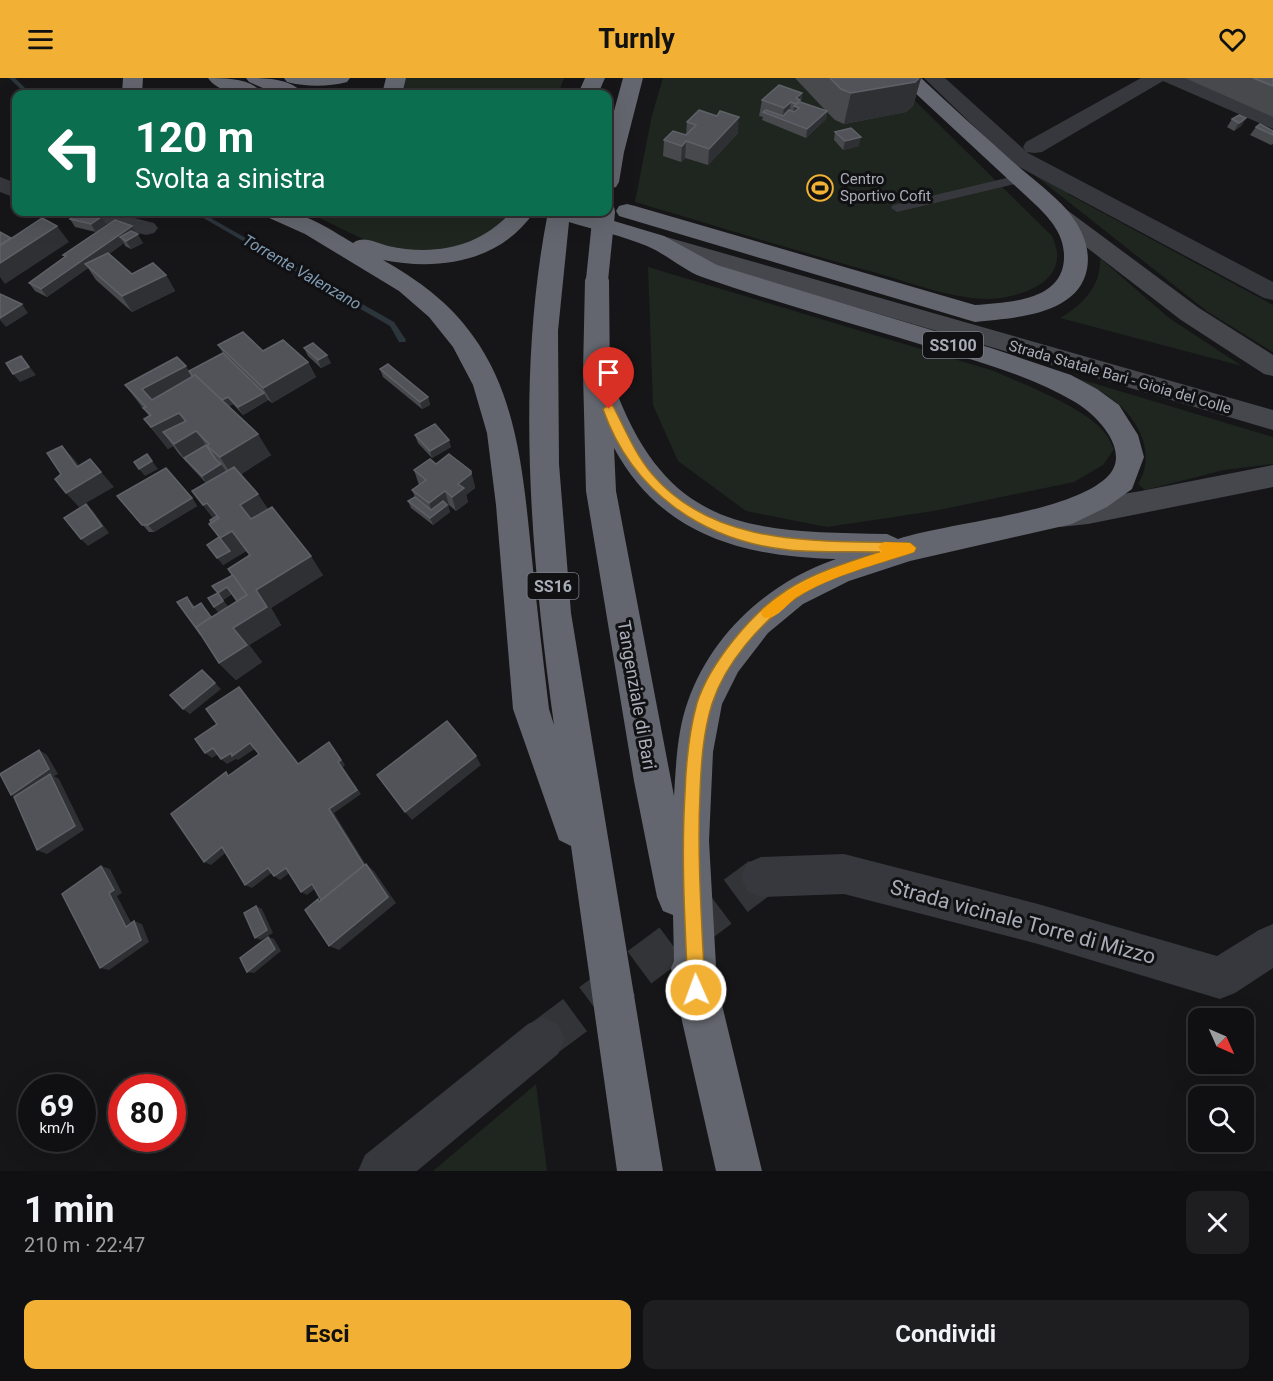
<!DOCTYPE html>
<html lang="it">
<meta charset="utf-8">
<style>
:root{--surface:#101012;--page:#1e1e20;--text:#f1f3f6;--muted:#9c9d9f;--line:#303032;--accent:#f2b134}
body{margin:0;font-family:Roboto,sans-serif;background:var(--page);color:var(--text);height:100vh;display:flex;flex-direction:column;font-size:22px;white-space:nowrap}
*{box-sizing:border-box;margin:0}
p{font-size:20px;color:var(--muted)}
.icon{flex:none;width:33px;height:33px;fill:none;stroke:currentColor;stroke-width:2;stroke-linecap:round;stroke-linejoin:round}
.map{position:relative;height:1093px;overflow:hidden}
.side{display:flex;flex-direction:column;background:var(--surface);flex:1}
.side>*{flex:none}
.banner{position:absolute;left:12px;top:12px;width:600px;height:126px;border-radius:12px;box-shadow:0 6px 24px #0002,0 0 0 2px var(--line);background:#0b6e4f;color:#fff;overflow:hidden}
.needle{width:39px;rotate:135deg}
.controls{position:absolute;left:1188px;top:930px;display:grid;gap:12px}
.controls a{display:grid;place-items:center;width:66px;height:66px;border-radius:12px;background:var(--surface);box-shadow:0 6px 24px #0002,0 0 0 2px var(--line);font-size:30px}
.speed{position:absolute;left:18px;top:996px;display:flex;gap:12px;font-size:30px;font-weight:700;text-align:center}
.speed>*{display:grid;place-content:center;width:78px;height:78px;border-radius:50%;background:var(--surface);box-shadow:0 6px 24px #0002,0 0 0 2px var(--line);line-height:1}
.speed small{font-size:15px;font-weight:400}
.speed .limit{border:9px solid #d22;background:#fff;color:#111}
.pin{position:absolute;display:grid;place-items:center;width:51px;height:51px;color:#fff;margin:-62px -26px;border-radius:50% 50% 50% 0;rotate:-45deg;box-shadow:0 0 6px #0007}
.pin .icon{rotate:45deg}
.me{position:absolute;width:66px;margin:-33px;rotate:358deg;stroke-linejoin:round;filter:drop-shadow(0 0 4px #0008)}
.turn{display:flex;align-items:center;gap:21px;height:126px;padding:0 24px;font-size:27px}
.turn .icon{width:78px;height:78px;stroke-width:2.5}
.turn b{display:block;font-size:42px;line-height:51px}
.round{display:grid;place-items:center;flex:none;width:63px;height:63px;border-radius:12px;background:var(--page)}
.headline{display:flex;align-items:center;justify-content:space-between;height:102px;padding:0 24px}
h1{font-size:36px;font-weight:700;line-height:45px}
.action{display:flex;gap:12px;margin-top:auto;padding:12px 24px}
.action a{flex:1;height:69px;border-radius:12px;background:var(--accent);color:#111;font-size:24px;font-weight:700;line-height:69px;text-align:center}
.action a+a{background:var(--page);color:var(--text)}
header{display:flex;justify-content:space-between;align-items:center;height:78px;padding:0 24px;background:var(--accent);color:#111;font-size:27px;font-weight:700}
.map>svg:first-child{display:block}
</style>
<header><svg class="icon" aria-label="menu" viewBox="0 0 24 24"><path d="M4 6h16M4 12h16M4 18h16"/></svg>Turnly<svg class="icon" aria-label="heart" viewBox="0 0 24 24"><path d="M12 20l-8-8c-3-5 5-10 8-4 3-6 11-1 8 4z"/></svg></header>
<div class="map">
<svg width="1273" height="1093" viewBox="0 0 1273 1093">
<rect width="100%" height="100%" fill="#161618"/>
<!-- green -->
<g fill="#1e261f">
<path d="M405,0h159l-6,16h-155z"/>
<path d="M663,0h229l160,158c2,5 5,12 5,18 2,33 -43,44 -69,45 -34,0 -78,-16 -111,-26 -81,-22 -161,-47 -242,-71l17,-87z"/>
<path d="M1018,84l52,30 -2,2 205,111v47l-65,-40z"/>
<path d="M307,134h187l12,4c-26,32 -75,40 -114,32 -29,-6 -58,-24 -85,-36z"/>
<path d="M1100,180l69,60 73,48 -182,-48c22,-12 42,-33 40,-60z"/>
<path d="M648,189l346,104c29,13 92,37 111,62 4,4 6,11 9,16l-11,16 -29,17 -140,29 -107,16 -81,-16 -68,-50 -25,-56z"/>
<path d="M1076,300l197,59v27l-49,6 -79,20 -7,-6c18,-29 2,-62 -22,-82 -12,-10 -26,-16 -40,-24z"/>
<path d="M536,1006l11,87h-114z"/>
</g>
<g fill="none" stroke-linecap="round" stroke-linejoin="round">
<!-- stream -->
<g fill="#2c353c" fill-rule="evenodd">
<path d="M9,0h6l16,16h-5z"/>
<path d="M193,134h7l194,110 12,18 -1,2h-6l-9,-16z"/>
</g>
<!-- street-tunnel -->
<path stroke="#333438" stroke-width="40" stroke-dasharray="40 20" stroke-linecap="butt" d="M543,961l218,-162"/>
<!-- lane -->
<path fill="#37383d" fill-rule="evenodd" d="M1019,97l4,1v6l-126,30 -6,-4 2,-3z"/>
<!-- street -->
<g fill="#37383d" fill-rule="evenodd">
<path d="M924,0h21l83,75 245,129v18l-9,-2 -252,-135z"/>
<path d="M1141,0h46l86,37v14l-110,-48 -121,71 -8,1 -8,-1 -3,-5 3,-5z"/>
<path d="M0,99l16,6v15l-16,-6z"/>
<path d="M75,134h36l43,11 4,5 -4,5 -8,2 -68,-18z"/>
<path d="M844,776l194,50 179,52 42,-26 14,-6v44l-38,25 -15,6 -182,-55 -194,-50 -83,3 -14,-6 -6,-14 6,-14 14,-6z"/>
<path d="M543,939l15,7 7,15 -7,15 -141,117h-59l7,-16 163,-131z"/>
</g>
<!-- secondary -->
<g fill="#45474d" fill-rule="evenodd">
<path d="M1059,130l8,2 132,98 74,47v21l-9,-2 -83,-54 -130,-100 -4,-5 4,-5z"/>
<path d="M656,156l617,176v20l-625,-184 -4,-5 4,-5z"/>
<path d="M1273,387v22l-185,37 -27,3 -11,-3 -4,-9 4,-9 91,-15z"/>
</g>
<!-- highway -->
<g fill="#63666e" fill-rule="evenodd">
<path d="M123,0h20l-1,16h-20z"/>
<path d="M208,0c18,0 44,0 55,16 -17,2 -44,0 -55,-16z"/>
<path d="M246,0c18,0 46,0 57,16h-26l-28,-12z"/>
<path d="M284,0h66l-3,4c-19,5 -41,5 -60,0z"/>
<path d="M386,0h20l-4,16h-20z"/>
<path d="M585,0h20l-7,16h-20z"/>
<path d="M623,0h20l-19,74 -5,30 -3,5 -8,2v-56z"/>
<path d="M899,0h22c30,28 61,56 91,83 18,16 39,31 55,49 14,17 24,37 20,59 -9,47 -75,49 -112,53l-356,-106 -3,-5 3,-5 8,-2 8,2 340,99c35,-3 91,-4 89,-51 -1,-20 -13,-34 -26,-47z"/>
<path d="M264,134c36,-4 59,13 89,31 11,-8 23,0 35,3 46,10 91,2 123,-34h23c-34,50 -95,59 -151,48 35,20 66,42 90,76 46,63 51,147 59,223 5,50 11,100 17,150l5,16c-23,-169 -39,-344 -6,-513h36l80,24 53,29 274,83 80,27 26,14 22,16 19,30 6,22 -12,32 -25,18 -35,17 -162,37 -61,20 -46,23 -35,29 -30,39 -16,32 -9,48 -4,89 8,143 45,187h-46l-41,-181 -4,-22 3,-7 -1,-46 -10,-4 -6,-14 -23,-116 -48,-290 -3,-118 2,-93 3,-6 9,-2 9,2 3,6 1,108 4,1 4,7c55,138 139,135 269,138l11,5c52,-17 176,-26 211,-64 22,-25 -13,-61 -34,-73 -42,-25 -92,-39 -139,-53 -78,-24 -157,-45 -234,-72 -19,-7 -36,-23 -55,-31 -24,-10 -52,-16 -78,-24l-11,109 1,133 12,149 92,558h-46l-46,-325 -12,-6 -46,-131 -17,-204 -9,-72 -14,-48 -20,-38 -24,-30 -30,-26 -94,-57 -38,-17zM614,370c47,87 129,109 222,111 -67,23 -124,74 -148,142 -11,30 -12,64 -14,95l-58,-305z"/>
</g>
<!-- highway-bridge -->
<path stroke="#63666e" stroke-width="22" d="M597,202l7,-68"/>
</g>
<!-- wall -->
<g fill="#47494d" fill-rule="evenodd">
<path d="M795,0h126l-8,28 -7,6 -62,12 -9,-4 -8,-8 -1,7 -20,19 -44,-18 1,-3 -4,-1 3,-16 40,-7 -1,9 25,9z"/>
<path d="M1185,0h88v39z"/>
<path d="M1246,40l-5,8 -7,5 -7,-4 5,-8z"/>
<path d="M687,44l51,11 -30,32 -23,-7 -4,4 -18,-6 1,-16 22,-5z"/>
<path d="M1256,49l17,4v13l-2,1 -21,-10z"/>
<path d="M835,54l24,14 -16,4 -9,-10z"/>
<path d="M70,141l36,6 -6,5 32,-4 11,17 -12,6 -6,-3 -1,-3 -15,11 23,20 34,1 9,16 -43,21 -36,-32 -8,-12 -41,29 -12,-6 -6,-8 36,-26 -2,-2 33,-23 -21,-5z"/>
<path d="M218,267l45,6 45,11 8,15 -44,26 -5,-4 1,1 -25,15 -10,-11 -4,2 42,49 -30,19 27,35 55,66 -52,33 10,17 -32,20 13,17 -26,18 -17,-17 -32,-66 8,10 6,-4 11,14 7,-4 -5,-6 4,-14 32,-38 -4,-4 -23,14 -4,-28 -8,-14 2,-5 -21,-27 14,-8 -27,-29 -6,-8 -5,3 -24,-30 5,-3 -24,-31 64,-14 34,-18zM232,516l5,7 -9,6 -5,-7z"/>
<path d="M304,270l27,15 -10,5 -13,-12z"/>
<path d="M380,291l48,28 2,8 -8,4 -39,-32z"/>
<path d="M415,357l36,12 -19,11 -14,-15z"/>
<path d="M436,386l39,22v2l-9,7 2,7 -12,9 -7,-6 -1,1 2,6 -17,13 -22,-17 -3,-7 7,-4 -3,-7 7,-5 -5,-15z"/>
<path d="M117,418l75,2 5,8 -43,26h-5z"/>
</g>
<!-- shaded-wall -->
<g fill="#2f3033">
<path d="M919,0h2l-8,28 -7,6 -62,12 7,-31z"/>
<path d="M802,15l-3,16 -7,11 4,-22z"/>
<path d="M791,24l-3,17 -6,1 2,-12z"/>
<path d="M827,33l-1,8 -20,19 1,-9z"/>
<path d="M739,39l-1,16 -30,32 1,-16z"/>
<path d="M1246,40l-5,8 -7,5 5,-8z"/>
<path d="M861,59l-2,9 -16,4 2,-9z"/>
<path d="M686,63l-1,17 -4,4 1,-16z"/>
<path d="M101,139l5,8 -10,8 -5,-9z"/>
<path d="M57,148l12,16 -64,42 -5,-7v-14z"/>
<path d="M132,148l11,17 -12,6 -5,-8 -6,-4 4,6 -35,25 -4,-4 3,4 -41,29 -6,-8z"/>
<path d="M166,197l9,16 -43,21 -10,-16z"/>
<path d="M22,226l6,9 -22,14 -6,-7v-2z"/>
<path d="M327,277l4,8 -10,5 -3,-8z"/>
<path d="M21,278l15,19 -16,7 -7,-8z"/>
<path d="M308,284l8,15 -44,26 -9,-15z"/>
<path d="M186,288l14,23 -42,22 -16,-22z"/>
<path d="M264,315l4,7 -25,15 -5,-8z"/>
<path d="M228,319l5,7 -11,7 -4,-8z"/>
<path d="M428,319l2,8 -8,4 -2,-7z"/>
<path d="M179,335l14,20 3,-2 15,21 -27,6 -10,-14 -11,-12 10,14 -5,3 -17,-22z"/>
<path d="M258,356l13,21 -37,24 -14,-22z"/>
<path d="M449,362l2,7 -19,11 -2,-7z"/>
<path d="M62,368l13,14 14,19 1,-20 24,28 -35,20 -13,-14 11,-26z"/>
<path d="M152,383l6,8 -13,7 -6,-7z"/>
<path d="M221,386l5,7 -19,13 -5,-8z"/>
<path d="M471,393l4,15v2l-9,7 2,7 -12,9 -4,-14 6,-13z"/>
<path d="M445,413l4,14 -1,1 2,6 -17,13 -3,-7 3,-3 -4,-12z"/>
<path d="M258,416l14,21 -18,10 -14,-20z"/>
<path d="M192,420l5,8 -43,26 -6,-7z"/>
<path d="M207,425l16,20 -4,2 -16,-20z"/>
<path d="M86,426l7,7 16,22 -21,13 -7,-7z"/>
<path d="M232,453l14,20 -23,14 -6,-7 3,-21z"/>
<path d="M311,478l12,19 -52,33 10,17 -32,20 13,17 -26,18 -17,-17 14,-35 23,-38z"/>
<path d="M227,509l5,7 -9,6 6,8 -10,5 -5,-6 4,-14z"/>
<path d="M202,592l19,19 -31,25 -7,-5z"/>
<path d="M239,609l5,6 59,76 -5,-5z"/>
<path d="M329,664l4,5 12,18 -2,2 18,27 -27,19 37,60 -42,34 -10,-5 -1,-3 8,4 41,-33 -38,-61 28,-19 -19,-28 3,-2z"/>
<path d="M250,665l6,5 -18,12 -2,-1 -9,5 -6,-5z"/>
<path d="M213,670l7,5 -8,5 -7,-5z"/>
<path d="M39,672l8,5 11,19 -4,2 5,3 25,51 -37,24 -10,-4 -16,-50 -10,-5z"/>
<path d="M476,678l5,9 -69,55 -7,-8z"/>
<path d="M222,769l7,3 -18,15 -7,-3z"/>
<path d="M366,786l8,7 22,32 -57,47 -10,-4z"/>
<path d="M101,788l9,3 12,24 -5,3 18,34 -9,-3 -17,-34z"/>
<path d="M268,790l6,3 -22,17 -7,-3z"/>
<path d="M286,790l5,4 -11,8 -6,-4z"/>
<path d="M312,806l5,3 -10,8 -6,-3z"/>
<path d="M256,828l6,3 11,24 -12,7 -6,-2z"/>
<path d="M134,843l8,3 7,18 -40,28 -9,-2z"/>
<path d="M268,859l6,2 7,12 -27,22 -7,-1z"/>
</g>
<!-- building -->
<g fill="#525359" stroke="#5f6168" stroke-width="1.5">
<path d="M830,0h89l-4,4 -64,11 -10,-4z"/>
<path d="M1253,0h20v8z"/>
<path d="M779,7l23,8 -6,5 4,2 -5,4 -4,-2 -7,6 -22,-8z"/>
<path d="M800,24l27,9 -20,18 -44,-17 3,-2 17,6 6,-6 5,2 5,-4 -5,-2z"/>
<path d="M699,32l18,6 3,-5 19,6 -30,32 -23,-8 -4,5 -18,-6 9,-9 13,4 10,-10 -9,-3z"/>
<path d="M1239,37l7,3 -7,5 -7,-4z"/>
<path d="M1260,46l13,7v4l-17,-8z"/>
<path d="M851,50l10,9 -16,4 -10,-9z"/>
<path d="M78,134h8l15,5 -10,7 -21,-5z"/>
<path d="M42,140l15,8 -57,37v-17z"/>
<path d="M115,142l17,6 -91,63 -12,-6 37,-27 -3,-1z"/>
<path d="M131,153l7,3 -12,7 -6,-4z"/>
<path d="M0,154l11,6 -11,7z"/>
<path d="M108,175l24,21 21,-11 13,12 -44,21 -37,-32z"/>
<path d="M0,216l22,10 -22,14z"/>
<path d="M243,254l20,19 20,-11 25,22 -45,26 -45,-43z"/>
<path d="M313,265l14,12 -9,5 -14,-12z"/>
<path d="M223,275l41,40 -26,14 -10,-10 -6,3 -27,-25 -2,2 -4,-6z"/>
<path d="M21,278l8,11 -16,7 -7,-11z"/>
<path d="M177,279l9,9 -44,23 10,11 43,-25 63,59 -38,23 -13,-11 2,-2 -13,-13 -22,13 -11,-12 23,-11 -7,-8 -28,14 -7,-8 7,-4 -8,-7 3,-1 -21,-22z"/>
<path d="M388,286l40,33 -8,5 -40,-33z"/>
<path d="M435,346l14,16 -19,11 -15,-16z"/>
<path d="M206,367l10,15 5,4 -19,12 -18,-18z"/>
<path d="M62,368l15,21 13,-8 11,13 -35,21 -11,-14 6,-5 -14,-21z"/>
<path d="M147,376l5,7 -13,8 -5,-7z"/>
<path d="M449,376l22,17v3l-13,10 6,4 -12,9 -7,-6 -16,12 -17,-13 14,-10 -12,-10 16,-11 6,5z"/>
<path d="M234,389l24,27 -18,11 11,14 21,-12 39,49 -55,34 11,17 -34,21 14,17 -28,18 -23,-36 51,-32 -19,-26 22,-14 -18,-24 -12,7 -11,-14 10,-6 -12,-15 -4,2 -11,-14z"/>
<path d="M166,390l26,30 -44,27h-6l-25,-29z"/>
<path d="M415,419l16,13 12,-9 4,4 -17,13 -22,-17z"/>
<path d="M86,426l16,22 -21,13 -17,-21z"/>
<path d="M217,438l2,2 -8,5 -1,-3z"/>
<path d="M219,459l11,14 -13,7 -10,-13z"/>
<path d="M233,497l14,20 -10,6 -10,-14 -9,6 5,8 -9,6 -6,-9 10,-5 -6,-7z"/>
<path d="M187,519l6,11 8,-5 10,14 -15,10 5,8 -24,-33z"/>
<path d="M202,592l13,13 -32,26 -13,-14z"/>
<path d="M239,609l59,77 31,-22 12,18 -3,2 19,28 -28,19 35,56 -43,35 -9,-16 -11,8 -15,-24 -12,8 -6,-8 -23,17 -23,-38 -18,15 -33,-48 55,-42 2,4 31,-22 -9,-11 -18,13 -1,-3 -10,6 -8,-11 -8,5 -10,-14 22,-15 -11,-15z"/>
<path d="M447,643l29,35 -71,56 -28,-37z"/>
<path d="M39,672l10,19 -38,26 -11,-21z"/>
<path d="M50,696l25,52 -38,24 -23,-53z"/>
<path d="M366,786l22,33 -59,49 -24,-36 13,-11 1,3z"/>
<path d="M101,788l13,24 -5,3 17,34 8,-6 7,19 -41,28 -38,-74z"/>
<path d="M256,828l11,24 -12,8 -11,-25z"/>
<path d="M268,859l7,12 -28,23 -7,-14z"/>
</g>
<!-- route -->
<path fill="#f2b134" stroke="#9d7322" stroke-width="1.5" d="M609,327l4,1c12,23 22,48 39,68 64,75 169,66 258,69l6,5 -2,4c-39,13 -83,23 -118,46 -35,24 -71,65 -84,106 -9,29 -11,60 -12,90 -3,65 2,130 5,196l-3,6 -6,3 -6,-3 -2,-6c-3,-66 -7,-131 -3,-197 1,-30 4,-61 12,-90 13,-40 55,-91 90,-113 28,-18 62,-28 93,-38 -30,-1 -61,1 -91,-2 -86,-9 -157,-58 -186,-141z"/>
<!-- slow -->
<path fill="#f59e0b" d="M884,464l26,1 6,5 -2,4c-39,13 -81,23 -117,45 -10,6 -21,25 -34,20l-2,-4 2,-4c37,-30 74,-43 119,-57l-4,-5z"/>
<!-- icons -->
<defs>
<g id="stadium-ring" transform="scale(1.35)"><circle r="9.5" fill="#111113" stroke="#f2b134" stroke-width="1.5"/><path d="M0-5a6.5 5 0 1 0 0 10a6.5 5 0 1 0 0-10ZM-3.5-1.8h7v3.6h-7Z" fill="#f2b134"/></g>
</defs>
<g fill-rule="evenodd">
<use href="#stadium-ring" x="820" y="110"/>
</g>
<g text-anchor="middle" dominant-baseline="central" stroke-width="6" stroke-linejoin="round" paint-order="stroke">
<!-- far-poi labels -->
<g font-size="15" fill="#a8adb8" stroke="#111113" text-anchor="start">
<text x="840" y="101">Centro<tspan x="840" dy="17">Sportivo Cofit</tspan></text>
</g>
<!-- far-street labels -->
<g font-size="15" fill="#a8adb8" stroke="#111113">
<text transform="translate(1120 299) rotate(16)">Strada Statale Bari - Gioia del Colle</text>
</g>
<!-- far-water labels -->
<g font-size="16" font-style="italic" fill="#7f9bb3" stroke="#111113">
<text transform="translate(302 194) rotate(30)">Torrente Valenzano</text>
</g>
<!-- shield labels -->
<g fill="#111113" stroke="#7b7e86" stroke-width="1.5">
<rect x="923" y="254" width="60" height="26" rx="4.5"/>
<rect x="527.5" y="495" width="51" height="26" rx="4.5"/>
</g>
<g font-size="16" font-weight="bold" fill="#a8adb8">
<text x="953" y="267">SS100</text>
<text x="553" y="508">SS16</text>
</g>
<!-- street labels -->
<g font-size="18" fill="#a8adb8" stroke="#111113">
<text transform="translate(637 617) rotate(80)">Tangenziale di Bari</text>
</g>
<!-- near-street labels -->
<g font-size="21" fill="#a8adb8" stroke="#111113">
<text transform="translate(1023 844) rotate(15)">Strada vicinale Torre di Mizzo</text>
</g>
</g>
</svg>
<div class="controls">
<a><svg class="needle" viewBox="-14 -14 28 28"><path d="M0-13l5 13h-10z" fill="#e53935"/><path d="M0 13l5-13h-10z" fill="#9c9d9f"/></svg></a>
<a><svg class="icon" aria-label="search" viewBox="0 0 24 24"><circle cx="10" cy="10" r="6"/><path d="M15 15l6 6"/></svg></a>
</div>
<div class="speed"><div>69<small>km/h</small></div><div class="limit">80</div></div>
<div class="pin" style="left:609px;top:331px;background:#d93025"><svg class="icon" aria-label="arrive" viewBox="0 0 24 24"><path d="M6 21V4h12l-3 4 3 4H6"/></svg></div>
<svg class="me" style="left:696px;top:912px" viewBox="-20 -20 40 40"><circle r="17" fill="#f2b134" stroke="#fff" stroke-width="3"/><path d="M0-11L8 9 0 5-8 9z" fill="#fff"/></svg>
<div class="banner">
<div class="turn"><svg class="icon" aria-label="left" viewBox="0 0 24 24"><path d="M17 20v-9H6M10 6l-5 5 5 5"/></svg><div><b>120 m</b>Svolta a sinistra</div></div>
</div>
</div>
<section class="side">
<div class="headline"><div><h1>1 min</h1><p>210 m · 22:47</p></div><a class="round"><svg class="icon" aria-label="close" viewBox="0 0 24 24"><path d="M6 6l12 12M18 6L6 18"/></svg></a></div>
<div class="action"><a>Esci</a><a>Condividi</a></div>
</section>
